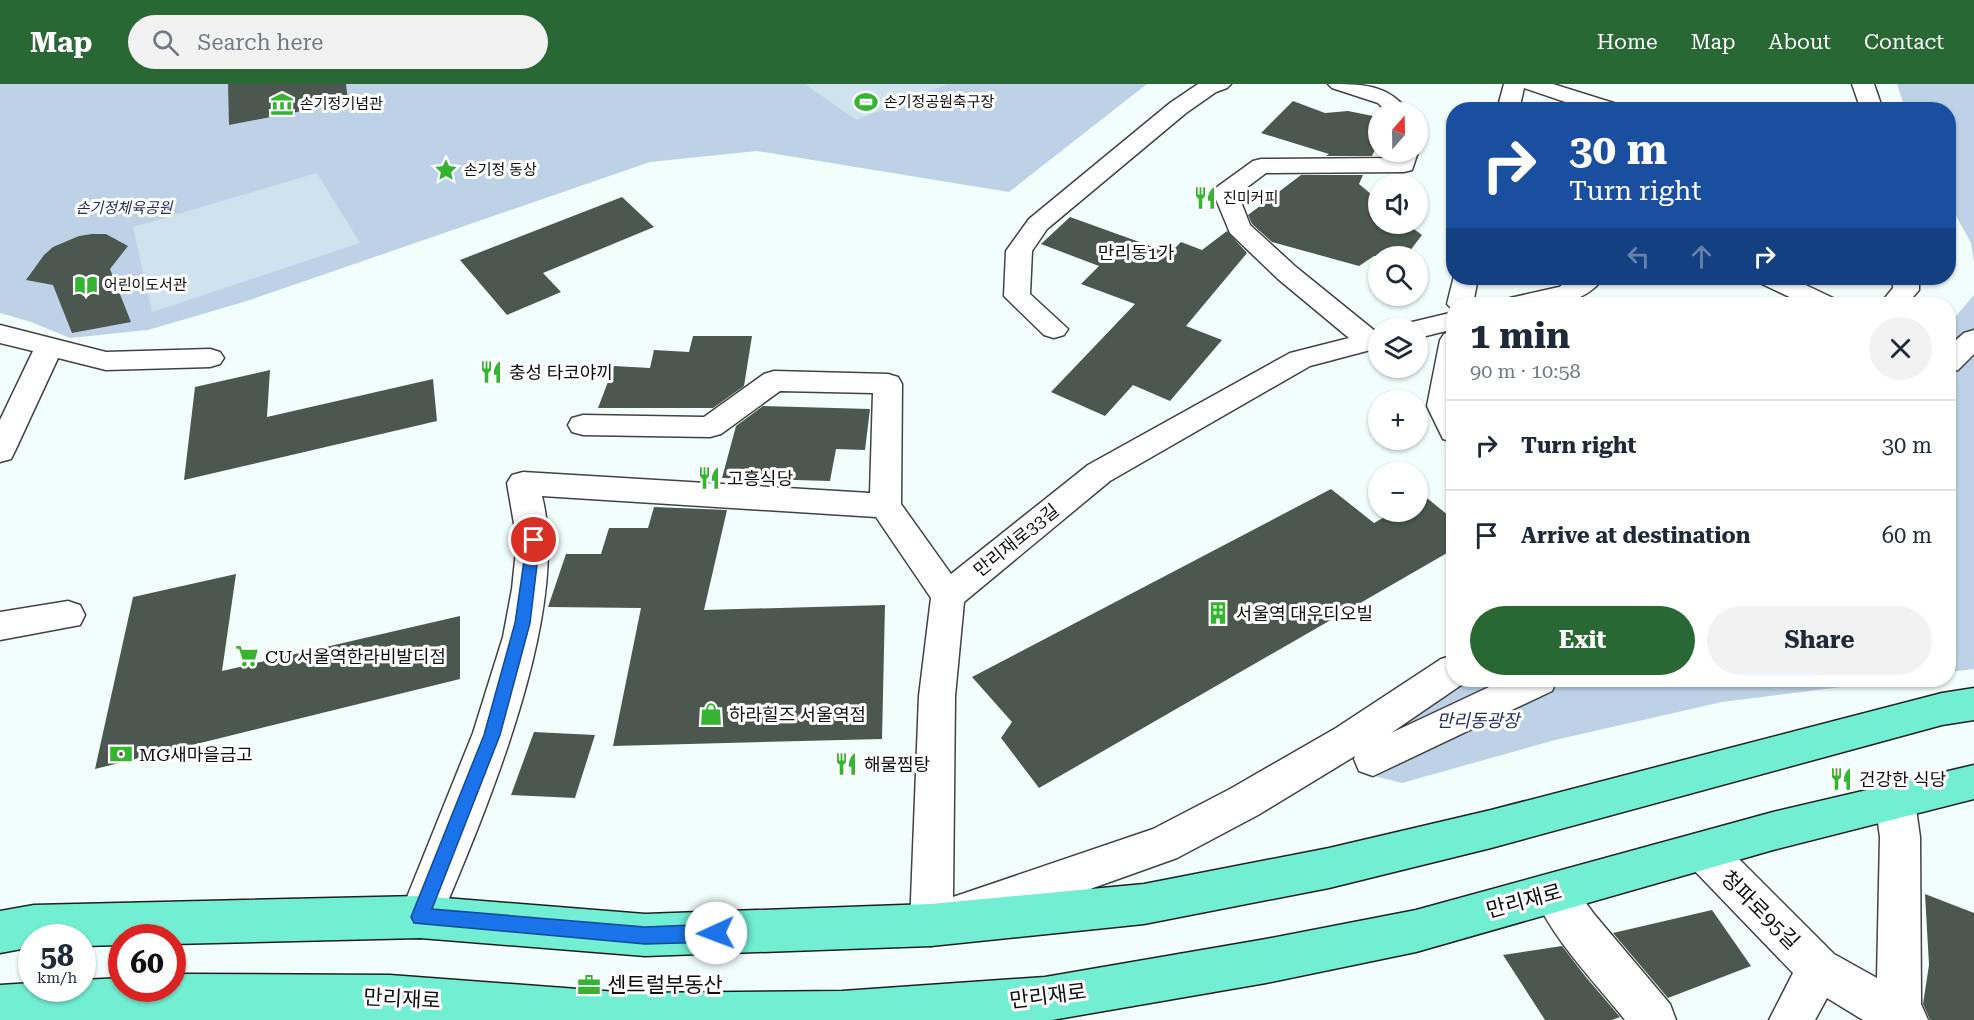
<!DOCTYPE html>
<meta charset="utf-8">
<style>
:root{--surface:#fff;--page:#f2f2f3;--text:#1f2937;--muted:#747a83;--line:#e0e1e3;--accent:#296834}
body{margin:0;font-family:"Roboto Serif","Noto Sans KR",serif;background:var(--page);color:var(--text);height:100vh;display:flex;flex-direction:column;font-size:22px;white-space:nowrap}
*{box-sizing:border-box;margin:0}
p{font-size:20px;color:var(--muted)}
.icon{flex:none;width:33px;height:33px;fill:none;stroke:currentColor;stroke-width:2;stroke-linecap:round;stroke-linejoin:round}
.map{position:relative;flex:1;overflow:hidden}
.details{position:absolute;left:1446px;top:213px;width:510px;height:390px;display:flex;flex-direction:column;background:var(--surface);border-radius:24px;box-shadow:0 2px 4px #0004}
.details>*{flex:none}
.banner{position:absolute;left:1446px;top:18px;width:510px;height:183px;border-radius:24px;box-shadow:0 2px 4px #0004;background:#1a4fa0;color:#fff;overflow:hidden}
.needle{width:39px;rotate:20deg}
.tools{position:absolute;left:1368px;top:18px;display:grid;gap:12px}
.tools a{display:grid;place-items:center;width:60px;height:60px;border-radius:50%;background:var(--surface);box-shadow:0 2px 4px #0004;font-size:30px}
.speed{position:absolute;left:18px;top:840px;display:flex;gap:12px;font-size:30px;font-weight:700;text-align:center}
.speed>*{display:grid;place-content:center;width:78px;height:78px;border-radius:50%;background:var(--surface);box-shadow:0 2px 4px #0004;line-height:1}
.speed small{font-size:15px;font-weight:400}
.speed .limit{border:9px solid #d22;background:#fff;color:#111}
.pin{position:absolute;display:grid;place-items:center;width:51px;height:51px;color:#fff;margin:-26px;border:3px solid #fff;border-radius:50%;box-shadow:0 2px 6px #0007}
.me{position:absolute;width:66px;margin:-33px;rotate:268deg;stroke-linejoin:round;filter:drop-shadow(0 0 4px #0008)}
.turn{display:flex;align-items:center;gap:21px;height:126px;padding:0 24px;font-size:27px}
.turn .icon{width:78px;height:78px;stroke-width:2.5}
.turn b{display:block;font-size:42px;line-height:51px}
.lanes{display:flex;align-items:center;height:57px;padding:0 24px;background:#0003;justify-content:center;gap:30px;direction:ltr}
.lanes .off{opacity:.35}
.round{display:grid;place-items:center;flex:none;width:63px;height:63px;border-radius:32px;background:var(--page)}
.overview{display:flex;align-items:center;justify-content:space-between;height:102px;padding:0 24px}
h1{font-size:36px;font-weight:700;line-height:45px}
.cta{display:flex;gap:12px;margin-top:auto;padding:12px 24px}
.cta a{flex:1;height:69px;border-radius:36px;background:var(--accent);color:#fff;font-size:24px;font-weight:700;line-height:69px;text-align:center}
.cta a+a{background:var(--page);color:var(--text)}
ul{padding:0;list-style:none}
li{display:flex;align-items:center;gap:18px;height:90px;padding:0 24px;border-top:2px solid var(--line)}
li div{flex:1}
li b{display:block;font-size:22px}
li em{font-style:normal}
header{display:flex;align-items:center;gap:36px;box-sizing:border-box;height:84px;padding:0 30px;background:var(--accent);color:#fff}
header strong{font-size:28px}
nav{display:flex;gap:33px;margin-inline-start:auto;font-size:21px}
.search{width:420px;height:54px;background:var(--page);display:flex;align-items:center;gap:15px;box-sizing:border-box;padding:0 21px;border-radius:33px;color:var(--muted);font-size:22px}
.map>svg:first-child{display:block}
</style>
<header>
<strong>Map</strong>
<div class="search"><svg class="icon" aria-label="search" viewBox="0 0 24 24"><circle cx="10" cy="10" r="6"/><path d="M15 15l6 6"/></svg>Search here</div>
<nav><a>Home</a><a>Map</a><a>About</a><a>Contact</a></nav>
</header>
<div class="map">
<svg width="1974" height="936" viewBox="0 0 1974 936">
<rect width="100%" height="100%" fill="#f2fefc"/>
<!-- green -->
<g fill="#bdd2e6">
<path d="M0,0h1147l-138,108 -252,-41 -107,11 -403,139 -99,29 -78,8 -39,-16 -31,-9z"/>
<path d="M1897,0h77v179l-3,-20 -22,-40 -1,-93 -43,-1z"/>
<path d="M1974,211v374l-25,3v-348z"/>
<path d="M1467,596h429l-174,22 -167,38 -153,43 -31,-8 -24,-27z"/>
</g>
<!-- pitch -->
<g fill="#cee3ee">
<path d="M805,0h143l-92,36z"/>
<path d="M317,89l43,70 -208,69 -19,-85z"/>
</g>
<!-- building -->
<g fill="#4c5750">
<path d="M228,0h118l2,18 -119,23z"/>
<path d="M1293,17l32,12 23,-2 30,6v26l-6,13h-46l3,-2 -68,-21z"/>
<path d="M1301,91h62l-4,9 19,16v24h29l15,11 -16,21h-32l-15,10 -87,-24 -20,-18 -4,-9z"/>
<path d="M622,113l32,30 -111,46 18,19 -54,23 -47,-55z"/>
<path d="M1070,133l100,36 11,-11 21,8 25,-19 20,22 -61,73 36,14 -52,61 -37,-16 -28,31 -54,-24 84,-88 -54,-20 18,-18 -58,-22z"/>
<path d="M92,150h14l22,12 -18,23 21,53 -59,11 -19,-48 -27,-5 18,-25 9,-8 26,-11z"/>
<path d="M693,252h59l-8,50 -31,22h-115l16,-42 36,2 4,-18 35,2z"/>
<path d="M270,286l-3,47 166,-38 4,42 -253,59 11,-93z"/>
<path d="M763,322l107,3 -5,41 -29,-1 -6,32 -108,-3 14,-52z"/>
<path d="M1331,405l43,34 19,-11h25v-15l4,-3 32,26v29l-415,239 -38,-50 11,-16 -40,-45z"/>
<path d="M654,423l73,3 -23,100 181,-5 -3,134 -269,7 28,-138 -93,-1 18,-53h35l8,-26h39z"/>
<path d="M236,490l-14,97 238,-55v63l-365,90 38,-172z"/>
<path d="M534,648l61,3 -20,63 -64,-3z"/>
<path d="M1925,810l49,19v107h-44l-7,-16 6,-39z"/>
<path d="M1712,826l39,56 -83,32 -55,-65z"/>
<path d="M1562,862l23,30 35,41 -8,3h-67l-42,-65z"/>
</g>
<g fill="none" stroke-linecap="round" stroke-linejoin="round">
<!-- minor casing -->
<g stroke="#424242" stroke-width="3">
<g id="minor">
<path d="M1198,0h33l-4,4 -11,4 -30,21 -139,116 -15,22 -2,43 38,35 -4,6 -10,3 -10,-3 -40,-39 2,-45 23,-32 141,-116z"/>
<path d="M1328,0c34,0 60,0 81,28h-22l-9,-9 -46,-15z"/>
<path d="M1504,0h49l67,21 3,5h-34l-65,-22 -5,22h-22z"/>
<path d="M1852,0h22l9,26h-22z"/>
<path d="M1418,67v1l-6,18 -8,2 -138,1 -28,21 12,31 46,42 79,64 3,-1v18l-68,18 -200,115 -146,121 -9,94 -2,201 200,-68 77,-40 106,-61 105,-69 13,-4v25l13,1 -76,52 113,-53h53l-5,11 -179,85 -14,-5 -5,-12 1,-3 -97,59 -81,43 -246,88 -15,-6 -6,-15 9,-229 12,-98 -55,-81 -334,-21c30,118 -60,324 -107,436l-15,6 -15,-6 -6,-15 74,-184 30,-96 9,-48 5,-48 -10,-58 5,-8 11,-3 347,21 3,-100 -93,-2 -59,43 -11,3 -127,-2 -11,-3 -4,-7 4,-7 11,-3 121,2 60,-43 10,-3 114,3 10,3 4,7 -1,120 50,70 137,-109 202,-112 59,-15 -71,-59 -48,-46 -17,-41 4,-5 36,-26 8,-2 133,-1 2,-6z"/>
<path d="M1454,192l24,2 -5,26h-19v7l-7,-7z"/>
<path d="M1573,194h30c-20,30 -66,29 -97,26l4,-6 49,-11z"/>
<path d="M1758,194h33l42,20 4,6h-33l-42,-20z"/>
<path d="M1893,194h26v12l-12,14h-27l13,-16z"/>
<path d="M1454,228v17l-36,9v-10h-13l3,-5z"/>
<path d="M0,241l106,27 104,-3 10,3 4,6 -4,6 -10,3 -104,3 -48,-12 -43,93 -4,8 -11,3v-42l33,-69 -33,-8z"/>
<path d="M1974,246v24l-16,16 -10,2v-25l16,-14z"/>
<path d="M1454,247v111l-11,-3 -16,-33 13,-66 4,-6z"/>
<path d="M68,517l12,4 5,10 -5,10 -80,15v-28z"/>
<path d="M1895,700l14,5 6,13 5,35 1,167 7,16h-65l-36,-22 -12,22h-46l24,-47 -104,-108 -6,-14 6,-14 14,-5 14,5 117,117 43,24 3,-141 -5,-35 6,-13z"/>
<path d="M1554,789l15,6 25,35 76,90 6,16h-51c-32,-40 -72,-80 -92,-127l6,-14z"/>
</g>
</g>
<!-- major casing -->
<g stroke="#202020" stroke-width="3">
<g id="major">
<path d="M1974,604v32l-32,5 -451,123 -162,40 -185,36 -213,22 -286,10 -225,-18 -248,6v-6h-50v7l-40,1v-8h-50v9l-32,6v-42l34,-6 386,-9 225,18 286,-10 213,-20 185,-36 162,-38 451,-117z"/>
<path d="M1974,681v34l-201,51 -357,102 -150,31 -214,37h-1052v-35l32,-2v5h50v-8l40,-2v10h50v-13l15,-1 203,1 241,18 211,-2 203,-14 221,-38 150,-29 357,-98z"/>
</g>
</g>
<!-- minor -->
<use href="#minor" fill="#fff" fill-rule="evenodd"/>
<!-- major -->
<use href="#major" fill="#72eed2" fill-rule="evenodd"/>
</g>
<!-- route -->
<path fill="#1a73e8" stroke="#114b97" stroke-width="1.5" d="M534,450l6,6 -10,83 -30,112 -68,174 213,18 71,-3 6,3 3,6 -3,6 -6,3 -71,2 -231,-21 -3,-6 73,-182 31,-112 12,-83z"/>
<!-- icons -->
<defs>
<g id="stadium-bare" transform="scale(1.8)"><path d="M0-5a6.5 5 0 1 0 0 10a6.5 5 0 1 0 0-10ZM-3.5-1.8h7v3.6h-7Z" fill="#35b431" stroke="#fff" stroke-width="2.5" paint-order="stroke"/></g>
<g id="museum-bare" transform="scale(1.8)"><path d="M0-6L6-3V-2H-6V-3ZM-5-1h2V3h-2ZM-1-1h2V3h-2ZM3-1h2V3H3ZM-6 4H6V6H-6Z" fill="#35b431" stroke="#fff" stroke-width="2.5" paint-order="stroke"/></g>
<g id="sight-bare" transform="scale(1.8)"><path d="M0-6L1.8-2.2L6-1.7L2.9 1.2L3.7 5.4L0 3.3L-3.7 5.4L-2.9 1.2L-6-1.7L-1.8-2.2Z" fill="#35b431" stroke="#fff" stroke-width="2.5" paint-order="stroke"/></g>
<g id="restaurant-bare" transform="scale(1.8)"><path d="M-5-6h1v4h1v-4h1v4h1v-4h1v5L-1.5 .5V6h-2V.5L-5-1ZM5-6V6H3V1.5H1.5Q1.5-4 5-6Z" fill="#35b431" stroke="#fff" stroke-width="2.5" paint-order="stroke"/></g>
<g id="library-bare" transform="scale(1.8)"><path d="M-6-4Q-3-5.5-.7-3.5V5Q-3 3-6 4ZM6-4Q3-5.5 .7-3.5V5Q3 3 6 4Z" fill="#35b431" stroke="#fff" stroke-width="2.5" paint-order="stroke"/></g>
<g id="building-bare" transform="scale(1.8)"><path d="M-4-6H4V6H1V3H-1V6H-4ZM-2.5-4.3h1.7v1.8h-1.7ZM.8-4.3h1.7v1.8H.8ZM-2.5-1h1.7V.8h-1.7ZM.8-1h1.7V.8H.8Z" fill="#35b431" stroke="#fff" stroke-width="2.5" paint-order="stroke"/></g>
<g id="supermarket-bare" transform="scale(1.8)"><path d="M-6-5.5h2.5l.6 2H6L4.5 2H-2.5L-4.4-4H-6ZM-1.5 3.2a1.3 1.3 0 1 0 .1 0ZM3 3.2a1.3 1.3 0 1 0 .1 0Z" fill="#35b431" stroke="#fff" stroke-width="2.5" paint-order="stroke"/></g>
<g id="shop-bare" transform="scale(1.8)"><path d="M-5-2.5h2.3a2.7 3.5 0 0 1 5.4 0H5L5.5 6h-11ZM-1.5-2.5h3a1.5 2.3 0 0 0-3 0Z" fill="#35b431" stroke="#fff" stroke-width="2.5" paint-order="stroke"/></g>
<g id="bank-bare" transform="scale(1.8)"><path d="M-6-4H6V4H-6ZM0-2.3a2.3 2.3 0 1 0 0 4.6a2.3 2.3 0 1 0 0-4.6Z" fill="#35b431" stroke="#fff" stroke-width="2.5" paint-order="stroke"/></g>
<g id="office-bare" transform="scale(1.8)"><path d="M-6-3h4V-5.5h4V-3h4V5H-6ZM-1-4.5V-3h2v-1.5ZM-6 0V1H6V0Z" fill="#35b431" stroke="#fff" stroke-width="2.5" paint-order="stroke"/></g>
</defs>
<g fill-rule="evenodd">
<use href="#stadium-bare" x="866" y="18"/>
<use href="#museum-bare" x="282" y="20"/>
<use href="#sight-bare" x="446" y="86"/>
<use href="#restaurant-bare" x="1205" y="114"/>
<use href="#library-bare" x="86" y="201"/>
<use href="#restaurant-bare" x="491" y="288"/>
<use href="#restaurant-bare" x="709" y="394"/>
<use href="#building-bare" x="1218" y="529"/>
<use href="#supermarket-bare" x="247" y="572"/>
<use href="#shop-bare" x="711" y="630"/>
<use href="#bank-bare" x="121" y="670"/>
<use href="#restaurant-bare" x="846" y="680"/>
<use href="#restaurant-bare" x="1841" y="695"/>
<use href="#office-bare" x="589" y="901"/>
</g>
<g text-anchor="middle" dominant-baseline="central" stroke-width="6" stroke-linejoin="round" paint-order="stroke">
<!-- far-poi labels -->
<g font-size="15" fill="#0f0f0f" stroke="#fff" text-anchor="start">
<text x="884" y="18">손기정공원축구장</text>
<text x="300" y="20">손기정기념관</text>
<text x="464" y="86">손기정 동상</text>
<text x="1223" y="114">진미커피</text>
<text x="104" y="201">어린이도서관</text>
</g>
<!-- far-park labels -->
<g font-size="15" font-style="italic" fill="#242f62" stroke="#fff">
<text x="124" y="124">손기정체육공원</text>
</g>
<!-- far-quarter labels -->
<g font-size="18" fill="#0f0f0f" stroke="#fff">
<text x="1136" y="168">만리동1가</text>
</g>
<!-- poi labels -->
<g font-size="18" fill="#0f0f0f" stroke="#fff" text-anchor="start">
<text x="509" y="288">충성 타코야끼</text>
<text x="727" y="394">고흥식당</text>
<text x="1236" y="529">서울역 대우디오빌</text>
<text x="265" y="572">CU 서울역한라비발디점</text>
<text x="729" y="630">하라힐즈 서울역점</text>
<text x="139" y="670">MG새마을금고</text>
<text x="864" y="680">해물찜탕</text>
<text x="1859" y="695">건강한 식당</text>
</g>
<!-- street labels -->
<g font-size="18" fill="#0f0f0f" stroke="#fff">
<text transform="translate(1016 456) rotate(-39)">만리재로33길</text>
</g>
<!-- park labels -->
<g font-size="18" font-style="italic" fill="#242f62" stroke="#fff">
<text x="1478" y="636">만리동광장</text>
</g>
<!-- near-street labels -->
<g font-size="21" fill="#0f0f0f" stroke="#fff">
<text transform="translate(1524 817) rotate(-15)">만리재로</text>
<text transform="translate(1760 826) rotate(45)">청파로95길</text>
<text transform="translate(1048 912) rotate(-7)">만리재로</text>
<text transform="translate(402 915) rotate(3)">만리재로</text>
</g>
<!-- near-poi labels -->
<g font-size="21" fill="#0f0f0f" stroke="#fff" text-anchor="start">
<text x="607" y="901">센트럴부동산</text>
</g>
</g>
</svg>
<div class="tools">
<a><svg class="needle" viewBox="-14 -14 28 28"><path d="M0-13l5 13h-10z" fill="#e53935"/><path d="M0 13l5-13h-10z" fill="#747a83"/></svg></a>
<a><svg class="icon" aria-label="sound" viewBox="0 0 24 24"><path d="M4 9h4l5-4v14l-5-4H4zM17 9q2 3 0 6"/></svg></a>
<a><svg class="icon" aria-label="search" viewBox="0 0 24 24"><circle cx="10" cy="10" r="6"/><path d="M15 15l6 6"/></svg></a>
<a><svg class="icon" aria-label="layers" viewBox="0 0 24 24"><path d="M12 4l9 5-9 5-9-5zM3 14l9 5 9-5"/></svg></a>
<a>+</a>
<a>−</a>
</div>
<div class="speed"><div>58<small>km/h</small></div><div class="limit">60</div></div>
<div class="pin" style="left:534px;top:456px;background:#d93025"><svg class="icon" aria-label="arrive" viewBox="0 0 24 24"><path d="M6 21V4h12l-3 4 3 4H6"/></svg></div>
<svg class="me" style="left:716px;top:849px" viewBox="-20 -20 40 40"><circle r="19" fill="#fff"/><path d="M0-13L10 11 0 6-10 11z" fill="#1a73e8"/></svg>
<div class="banner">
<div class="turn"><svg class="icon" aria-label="right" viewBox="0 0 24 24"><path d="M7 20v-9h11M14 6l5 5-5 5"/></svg><div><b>30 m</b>Turn right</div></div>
<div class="lanes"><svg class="icon off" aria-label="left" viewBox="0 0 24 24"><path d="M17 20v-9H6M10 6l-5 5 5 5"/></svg><svg class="icon off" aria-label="ahead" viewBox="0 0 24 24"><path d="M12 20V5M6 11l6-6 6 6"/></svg><svg class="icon" aria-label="right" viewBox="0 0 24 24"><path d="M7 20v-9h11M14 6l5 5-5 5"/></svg></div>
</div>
<section class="details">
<div class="overview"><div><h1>1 min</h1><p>90 m · 10:58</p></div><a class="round"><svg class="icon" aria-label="close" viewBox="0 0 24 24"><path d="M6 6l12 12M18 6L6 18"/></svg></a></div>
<ul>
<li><svg class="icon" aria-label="right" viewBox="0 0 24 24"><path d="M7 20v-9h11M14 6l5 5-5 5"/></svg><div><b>Turn right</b></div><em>30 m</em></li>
<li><svg class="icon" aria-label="arrive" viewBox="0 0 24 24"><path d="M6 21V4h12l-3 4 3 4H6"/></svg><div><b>Arrive at destination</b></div><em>60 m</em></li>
</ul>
<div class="cta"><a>Exit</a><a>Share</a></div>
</section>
</div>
